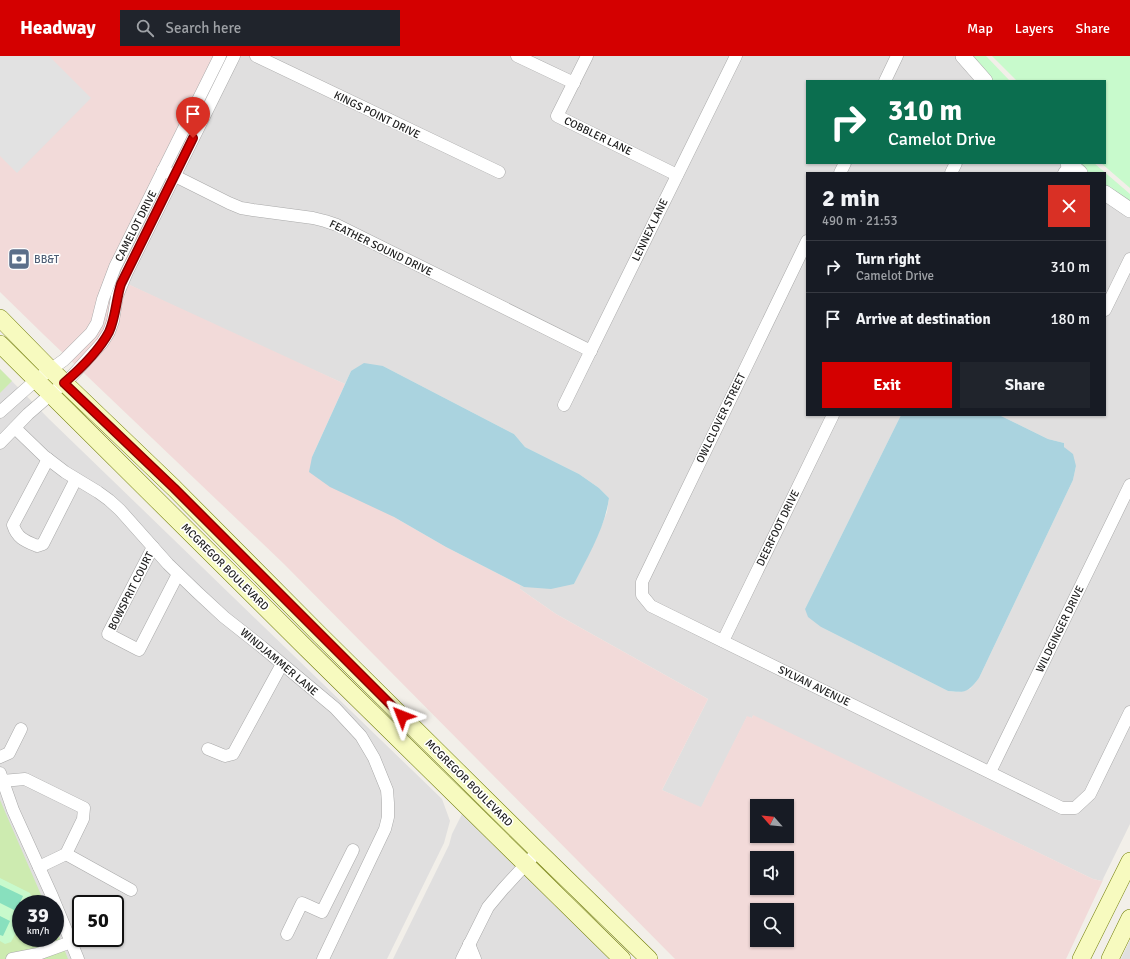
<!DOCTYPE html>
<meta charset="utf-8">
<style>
:root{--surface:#171b24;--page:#20242c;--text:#f1f3f6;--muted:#9ea1a6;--line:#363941;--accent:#d40000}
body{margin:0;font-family:Signika,sans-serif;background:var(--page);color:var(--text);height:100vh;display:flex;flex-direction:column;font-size:15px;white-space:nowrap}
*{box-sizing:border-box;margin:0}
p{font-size:13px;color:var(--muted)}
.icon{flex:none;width:22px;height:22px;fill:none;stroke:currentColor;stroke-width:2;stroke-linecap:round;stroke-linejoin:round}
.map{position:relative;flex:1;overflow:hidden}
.panel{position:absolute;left:806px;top:116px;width:300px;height:244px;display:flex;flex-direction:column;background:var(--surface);border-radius:0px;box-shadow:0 1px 3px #0004}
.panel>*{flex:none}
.top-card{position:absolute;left:806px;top:24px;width:300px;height:84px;border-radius:0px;box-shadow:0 1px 3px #0004;background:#0b6e4f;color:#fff;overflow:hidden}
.needle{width:26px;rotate:297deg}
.tools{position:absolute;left:750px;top:743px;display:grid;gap:8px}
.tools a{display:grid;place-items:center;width:44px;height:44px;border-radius:0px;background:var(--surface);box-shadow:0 1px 3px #0004;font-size:20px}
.speed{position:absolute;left:12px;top:839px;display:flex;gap:8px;font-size:20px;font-weight:700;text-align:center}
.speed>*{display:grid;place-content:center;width:52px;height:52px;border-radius:50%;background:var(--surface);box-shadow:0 1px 3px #0004;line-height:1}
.speed small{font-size:10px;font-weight:400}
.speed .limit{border:2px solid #111;border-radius:6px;background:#fff;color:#111}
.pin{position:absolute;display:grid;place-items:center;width:34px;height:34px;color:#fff;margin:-41px -17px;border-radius:50% 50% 50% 0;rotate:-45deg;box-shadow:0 0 4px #0007}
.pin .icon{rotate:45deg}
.me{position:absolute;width:44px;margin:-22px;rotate:315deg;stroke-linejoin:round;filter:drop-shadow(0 0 3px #0008)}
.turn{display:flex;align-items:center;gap:14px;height:84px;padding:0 16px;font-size:18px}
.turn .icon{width:52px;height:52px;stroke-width:2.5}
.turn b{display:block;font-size:28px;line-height:34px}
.round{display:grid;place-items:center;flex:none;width:42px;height:42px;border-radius:0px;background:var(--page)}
.summary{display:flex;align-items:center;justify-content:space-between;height:68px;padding:0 16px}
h1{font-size:24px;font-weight:700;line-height:30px}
.primary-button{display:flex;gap:8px;margin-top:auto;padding:8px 16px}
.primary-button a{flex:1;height:46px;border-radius:0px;background:var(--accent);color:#fff;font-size:16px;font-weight:700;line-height:46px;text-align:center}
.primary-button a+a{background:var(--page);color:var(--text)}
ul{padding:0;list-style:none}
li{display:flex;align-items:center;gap:12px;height:52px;padding:0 16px;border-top:1px solid var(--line)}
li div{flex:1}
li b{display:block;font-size:15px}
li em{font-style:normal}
header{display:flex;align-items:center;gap:24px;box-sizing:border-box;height:56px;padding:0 20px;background:var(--accent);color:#fff}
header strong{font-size:19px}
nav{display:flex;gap:22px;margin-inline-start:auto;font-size:14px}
.search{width:280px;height:36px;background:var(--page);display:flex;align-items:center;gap:10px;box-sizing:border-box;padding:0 14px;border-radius:0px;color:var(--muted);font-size:15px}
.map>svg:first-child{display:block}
</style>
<header>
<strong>Headway</strong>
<div class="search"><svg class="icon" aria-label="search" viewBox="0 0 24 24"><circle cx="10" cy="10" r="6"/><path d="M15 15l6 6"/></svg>Search here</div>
<nav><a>Map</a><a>Layers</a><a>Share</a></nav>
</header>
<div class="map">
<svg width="1130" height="903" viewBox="0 0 1130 903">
<rect width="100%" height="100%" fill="#f2efe9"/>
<!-- residential -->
<g fill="#e0dfdf" fill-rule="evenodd">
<path d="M222,0h734l21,25h-170v82h253l12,10h-265v242h94l-96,194 16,18 127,64 10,1 12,-3 9,-11 94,-198 3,-14 -12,-19v-4l-16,-4 -49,-24h106v-216l25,18v607l-28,57 -9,-2 -340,-163 -1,2 -5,-1 -46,91 -39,-18 46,-91 -152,-85 -36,-25v-4l4,2 50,-3 23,-47 10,-25 2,-14 -10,-10 -20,-14 -54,-27 -11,-13 -131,-68 -32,5 -6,13 -108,-48 -120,-57 32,-74z"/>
<path d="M0,313l49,50 393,380 8,22 -6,22 -57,116h-387zM21,848h34v34h-34zM81,848h34v34h-34z"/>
<path d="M462,758l93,89 57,56h-219l56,-114 3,-11z"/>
<path d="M1130,884v19h-9z"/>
</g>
<!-- commercial -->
<path fill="#f2dad9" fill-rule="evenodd" d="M0,0h222l-73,149 -32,74 228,105 -33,73 82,60 52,30 74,38v4l36,25 152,85 -46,91 39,17 46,-91 5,2 1,-3 340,164 9,2 2,-3 -38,81h-391l-391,-395 -241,-230 -43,-42zM757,750h30v30h-30zM757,802h30v30h-30zM757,854h30v30h-30z"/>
<!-- grass -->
<g fill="#cdebb0">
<path d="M0,313l12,12 -12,12z"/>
<path d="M0,744l45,104h-24v34h34v-12l13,33h-68z"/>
</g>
<!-- park -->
<g fill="#c8facc">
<path d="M971,0h15l24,25h-18z"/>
<path d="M992,0h138v132l-29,-25h4v-82h-88z"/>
<path d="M1077,107h17l36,31v10l-25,-18v-13h-16z"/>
<path d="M0,822l30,15 2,6 -2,5h-9v13l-3,2 2,6 -9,17 -6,2 -5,-3z"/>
</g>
<!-- pitch -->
<g fill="#88e0be">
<path d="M0,829l23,11 -7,15 -16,-8z"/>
<path d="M0,860l10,5 -7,15 -3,-1z"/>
</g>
<!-- parking -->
<path fill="#e2e2e2" d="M0,0h49l42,42 -74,75 -17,-17z"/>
<!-- water -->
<g fill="#aad3df">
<path d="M364,307l19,3 131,68 11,13 54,27 20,14 10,10c-4,30 -21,58 -35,86l-23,5 -27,-2 -78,-40 -52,-30 -64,-30 -21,-15 3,-15 39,-86z"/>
<path d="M901,359h98l49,24 16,4v4l9,7 3,12 -3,14 -94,198c-11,14 -13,15 -31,13l-127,-64 -13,-10 -3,-8z"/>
</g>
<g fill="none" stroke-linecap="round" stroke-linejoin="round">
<!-- minor casing -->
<g stroke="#a9a9a9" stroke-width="13">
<g id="minor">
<path d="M256,0l243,116"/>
<path d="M517,0l57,27"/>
<path d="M587,0l-30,60 120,59"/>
<path d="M885,25l12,-25"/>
<path d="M163,114l66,33 12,5 12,2 60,8 12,3 12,4 254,126"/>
<path d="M840,117l5,-10"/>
<path d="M951,117l5,-10"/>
<path d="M1064,117l6,-8"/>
<path d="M807,185l-165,341v13l9,11 411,202h13l15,-14 40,-82"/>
<path d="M1105,254l25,-51"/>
<path d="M564,349l172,-349"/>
<path d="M0,356l36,-32 28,-20 27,-27 6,-10 6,-24 12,-32 105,-211"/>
<path d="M15,372l29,28 21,16 33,20 11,8 11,10 48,54 29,28 27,25 38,30 73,61 26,28 13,22 13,32 1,13v14l-3,12 -62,130"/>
<path d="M0,387l28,-29 44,-38 30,-33 7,-11 4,-11 4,-25 10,-24 107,-216"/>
<path d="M48,403l-35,66c4,13 12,16 24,21l6,-2 33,-65"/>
<path d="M153,491l-45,87 31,16 39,-76"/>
<path d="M723,585l110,-226"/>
<path d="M208,693l17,7 8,-2 49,-90"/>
<path d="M0,701l9,-4 12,-24"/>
<path d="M990,716l140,-287"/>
<path d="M0,717l13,37 39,86 26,63"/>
<path d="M2,725l23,-2 59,29 -1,11 -17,35 -27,13"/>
<path d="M66,798l65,36"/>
<path d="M287,878l15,-31 20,9 31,-62"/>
<path d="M469,888l6,15"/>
<path d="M12,903l26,-5 33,-12"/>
<path d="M462,903l26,-52 15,-18 35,-38"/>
</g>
</g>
<!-- tertiary casing -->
<g stroke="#a9a9a9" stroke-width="16">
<g id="tertiary">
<path d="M963,0l22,25"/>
<path d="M1068,107l12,10"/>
<path d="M1105,137l25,17"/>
</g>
</g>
<!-- secondary casing -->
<g stroke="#707d05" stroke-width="18">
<g id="secondary">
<path d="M0,262l50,51 124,119 145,146 219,217 111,108"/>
<path d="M0,288l307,305 315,310"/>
<path d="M1081,903l49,-98"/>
<path d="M1110,903l20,-41"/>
</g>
</g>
<!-- minor -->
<use href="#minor" stroke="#fff" stroke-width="12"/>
<!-- tertiary -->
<use href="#tertiary" stroke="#fff" stroke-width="15"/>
<!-- secondary -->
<use href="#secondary" stroke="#f7fabf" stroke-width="17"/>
</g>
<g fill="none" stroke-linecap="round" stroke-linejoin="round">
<!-- route casing -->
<g stroke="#8a0000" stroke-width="10">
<path id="route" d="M193,82l-72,146c-5,15 -5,33 -12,48 -9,17 -30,38 -45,51l110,105 228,228"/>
</g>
<!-- route -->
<use href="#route" stroke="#d40000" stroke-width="7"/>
</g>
<!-- icons -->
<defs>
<g id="bank-square" transform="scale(1.15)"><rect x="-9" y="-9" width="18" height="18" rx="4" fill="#5c6f8a" stroke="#fff"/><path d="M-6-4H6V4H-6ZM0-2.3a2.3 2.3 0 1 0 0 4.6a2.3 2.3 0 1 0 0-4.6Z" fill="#fff"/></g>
</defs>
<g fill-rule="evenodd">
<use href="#bank-square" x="19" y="203"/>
</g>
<g text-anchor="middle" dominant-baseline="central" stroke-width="3" stroke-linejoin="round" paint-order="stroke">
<!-- street labels -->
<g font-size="11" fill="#222" stroke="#fff">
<text transform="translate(377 59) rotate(26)">KINGS POINT DRIVE</text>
<text transform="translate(598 80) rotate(26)">COBBLER LANE</text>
<text transform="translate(136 170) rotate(-63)">CAMELOT DRIVE</text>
<text transform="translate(650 174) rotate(-64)">LENNEX LANE</text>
<text transform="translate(381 192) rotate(26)">FEATHER SOUND DRIVE</text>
<text transform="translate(721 362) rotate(-64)">OWLCLOVER STREET</text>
<text transform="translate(778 472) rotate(-64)">DEERFOOT DRIVE</text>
<text transform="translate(225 511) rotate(45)">MCGREGOR BOULEVARD</text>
<text transform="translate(131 535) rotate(-63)">BOWSPRIT COURT</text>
<text transform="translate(1060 573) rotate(-64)">WILDGINGER DRIVE</text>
<text transform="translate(279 606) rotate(40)">WINDJAMMER LANE</text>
<text transform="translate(814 630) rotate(26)">SYLVAN AVENUE</text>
<text transform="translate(469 727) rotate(45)">MCGREGOR BOULEVARD</text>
</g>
<!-- service labels -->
<g font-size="11" fill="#4e5e75" stroke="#fff" text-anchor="start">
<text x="34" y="203">BB&amp;T</text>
</g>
</g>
</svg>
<div class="tools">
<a><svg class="needle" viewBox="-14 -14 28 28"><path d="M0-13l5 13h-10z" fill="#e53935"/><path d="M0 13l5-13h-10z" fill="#9ea1a6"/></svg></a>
<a><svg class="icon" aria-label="sound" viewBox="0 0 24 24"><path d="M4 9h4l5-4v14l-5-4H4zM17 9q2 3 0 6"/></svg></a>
<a><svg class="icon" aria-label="search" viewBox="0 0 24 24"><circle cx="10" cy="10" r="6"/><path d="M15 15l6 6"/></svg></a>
</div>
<div class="speed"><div>39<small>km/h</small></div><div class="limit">50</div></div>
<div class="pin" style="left:193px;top:82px;background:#d93025"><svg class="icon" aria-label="arrive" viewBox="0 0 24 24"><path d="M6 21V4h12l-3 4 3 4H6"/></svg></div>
<svg class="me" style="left:402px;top:660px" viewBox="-20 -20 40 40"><path d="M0-17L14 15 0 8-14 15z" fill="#d40000" stroke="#fff" stroke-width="4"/></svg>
<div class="top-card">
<div class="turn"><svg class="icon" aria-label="right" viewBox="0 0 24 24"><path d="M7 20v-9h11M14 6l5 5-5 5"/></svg><div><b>310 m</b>Camelot Drive</div></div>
</div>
<section class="panel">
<div class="summary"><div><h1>2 min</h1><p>490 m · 21:53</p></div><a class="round" style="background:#d93025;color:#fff"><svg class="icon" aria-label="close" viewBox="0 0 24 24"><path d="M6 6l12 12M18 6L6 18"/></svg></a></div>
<ul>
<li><svg class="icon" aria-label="right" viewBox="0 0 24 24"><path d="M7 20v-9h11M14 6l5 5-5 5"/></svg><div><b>Turn right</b><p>Camelot Drive</p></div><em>310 m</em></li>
<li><svg class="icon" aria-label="arrive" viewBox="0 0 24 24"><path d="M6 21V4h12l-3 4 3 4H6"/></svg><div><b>Arrive at destination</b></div><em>180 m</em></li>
</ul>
<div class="primary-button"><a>Exit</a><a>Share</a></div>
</section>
</div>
